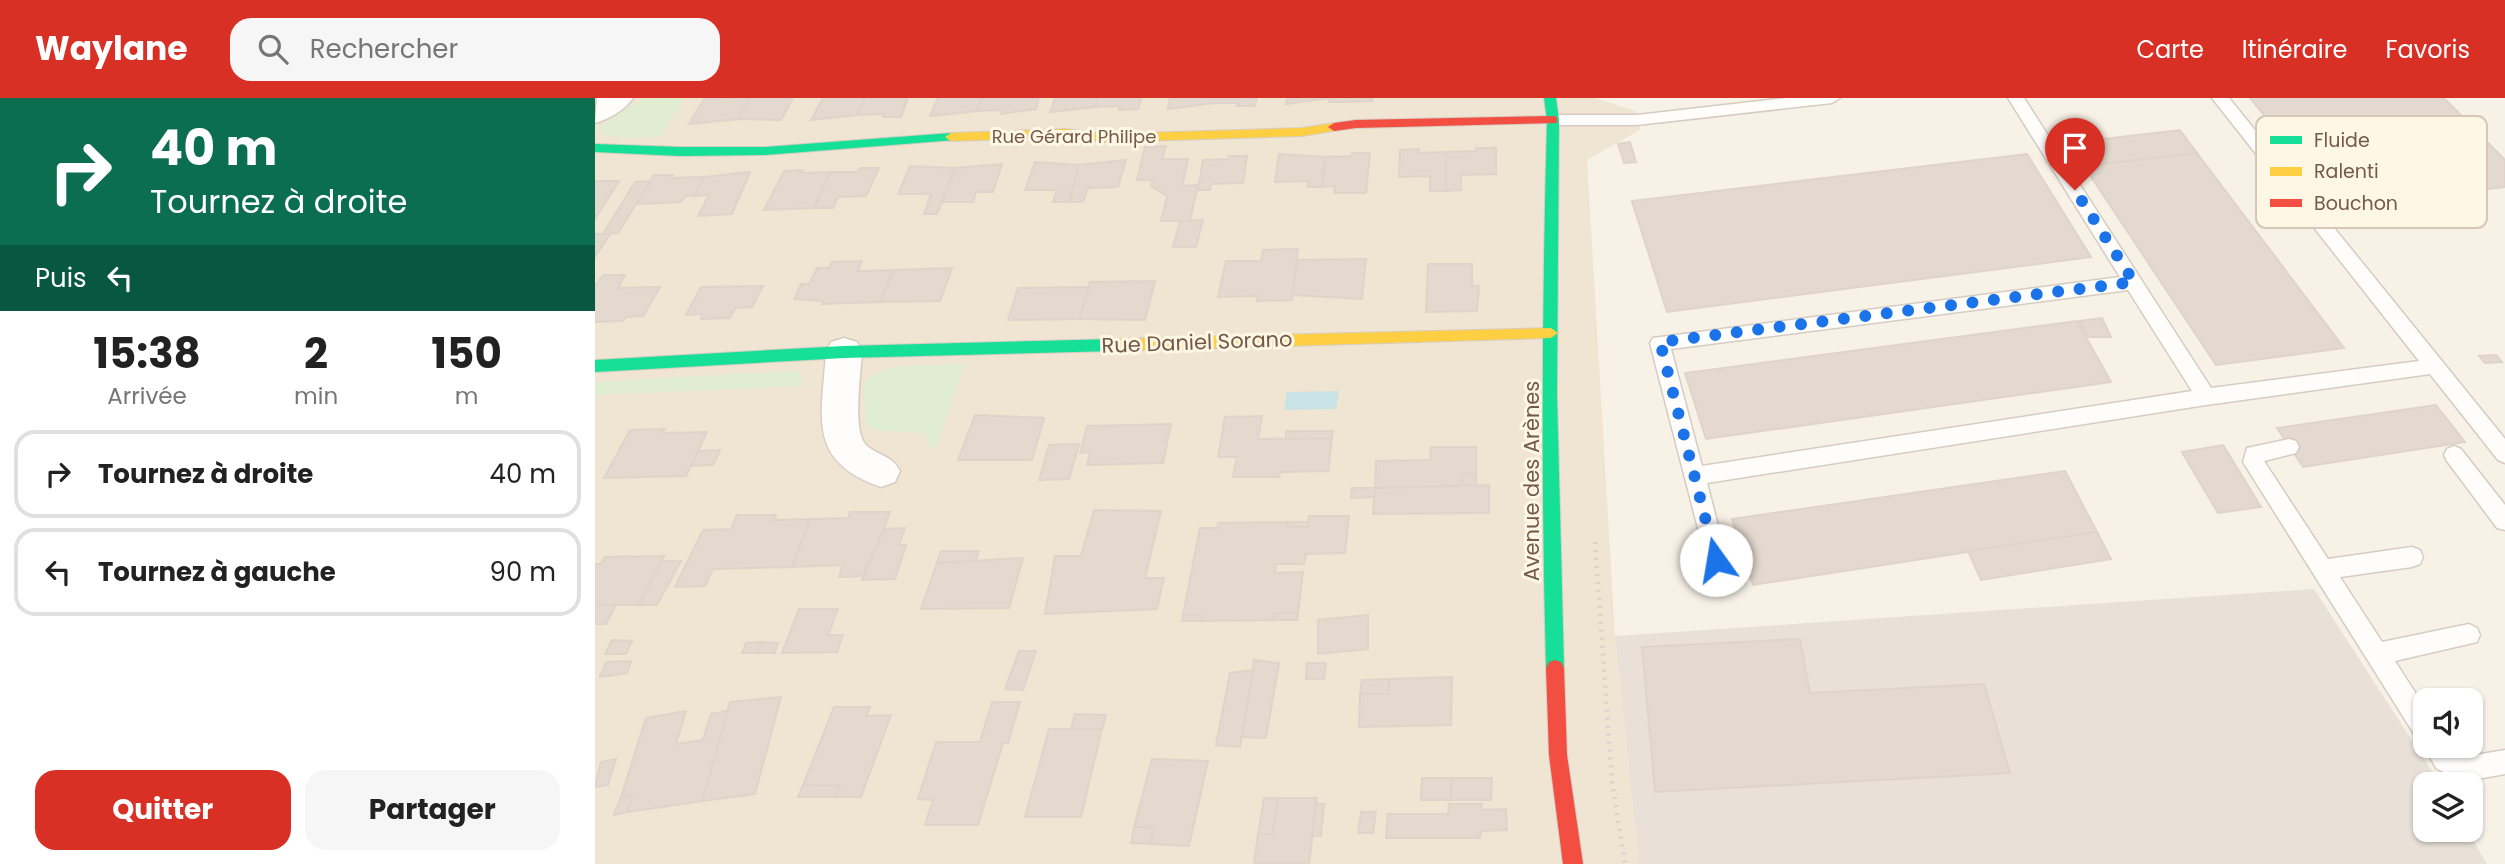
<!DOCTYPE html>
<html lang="fr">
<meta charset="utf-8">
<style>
:root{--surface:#fff;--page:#f6f6f6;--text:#222;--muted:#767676;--line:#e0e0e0;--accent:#d93025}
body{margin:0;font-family:Poppins,sans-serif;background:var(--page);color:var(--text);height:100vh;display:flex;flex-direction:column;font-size:26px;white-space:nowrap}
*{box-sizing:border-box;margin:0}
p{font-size:23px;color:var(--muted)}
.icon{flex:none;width:38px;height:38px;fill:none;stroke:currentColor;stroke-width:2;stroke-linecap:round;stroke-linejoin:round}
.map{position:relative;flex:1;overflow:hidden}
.details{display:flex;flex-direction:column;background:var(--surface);width:595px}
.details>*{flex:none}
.guide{background:#0b6e4f;color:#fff;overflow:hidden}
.buttons{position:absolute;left:1818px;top:590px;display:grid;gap:14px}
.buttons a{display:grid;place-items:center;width:70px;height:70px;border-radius:14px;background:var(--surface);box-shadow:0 2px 5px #0004;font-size:35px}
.pin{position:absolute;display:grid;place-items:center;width:60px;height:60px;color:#fff;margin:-72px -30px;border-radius:50% 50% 50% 0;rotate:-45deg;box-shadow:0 0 7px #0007}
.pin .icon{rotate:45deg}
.me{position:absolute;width:77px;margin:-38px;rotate:347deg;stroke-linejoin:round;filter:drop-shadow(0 0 5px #0008)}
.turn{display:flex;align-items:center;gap:24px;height:147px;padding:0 35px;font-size:32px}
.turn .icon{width:91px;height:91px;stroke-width:2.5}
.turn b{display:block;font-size:49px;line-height:60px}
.then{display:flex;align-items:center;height:66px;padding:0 35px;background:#0003;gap:14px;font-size:26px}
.eta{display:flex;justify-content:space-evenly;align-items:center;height:119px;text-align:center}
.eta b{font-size:42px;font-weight:700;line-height:49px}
.action{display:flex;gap:14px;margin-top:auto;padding:14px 35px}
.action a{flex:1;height:80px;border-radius:21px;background:var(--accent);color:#fff;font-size:28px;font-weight:700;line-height:80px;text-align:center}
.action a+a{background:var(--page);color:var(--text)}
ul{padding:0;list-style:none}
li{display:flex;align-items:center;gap:21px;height:88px;margin:0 14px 10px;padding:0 21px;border:4px solid var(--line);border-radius:21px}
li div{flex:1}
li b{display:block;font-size:26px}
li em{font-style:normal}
header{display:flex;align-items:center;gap:42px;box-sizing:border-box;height:98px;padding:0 35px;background:var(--accent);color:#fff}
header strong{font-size:33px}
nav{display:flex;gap:38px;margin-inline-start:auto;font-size:24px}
.search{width:490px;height:63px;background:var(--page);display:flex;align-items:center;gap:18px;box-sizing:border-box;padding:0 24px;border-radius:21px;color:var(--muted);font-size:26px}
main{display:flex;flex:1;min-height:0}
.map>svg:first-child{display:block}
</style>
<header>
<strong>Waylane</strong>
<div class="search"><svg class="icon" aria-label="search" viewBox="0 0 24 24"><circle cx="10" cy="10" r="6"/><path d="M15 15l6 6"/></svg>Rechercher</div>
<nav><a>Carte</a><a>Itinéraire</a><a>Favoris</a></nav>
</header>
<main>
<section class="details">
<div class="guide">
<div class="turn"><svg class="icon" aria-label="right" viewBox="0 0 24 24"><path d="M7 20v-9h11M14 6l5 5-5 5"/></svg><div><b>40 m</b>Tournez à droite</div></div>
<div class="then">Puis<svg class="icon" aria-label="left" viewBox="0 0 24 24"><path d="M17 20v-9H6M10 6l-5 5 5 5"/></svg></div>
</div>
<div class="eta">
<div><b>15:38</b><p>Arrivée</p></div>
<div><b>2</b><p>min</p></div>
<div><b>150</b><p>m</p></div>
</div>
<ul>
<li><svg class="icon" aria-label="right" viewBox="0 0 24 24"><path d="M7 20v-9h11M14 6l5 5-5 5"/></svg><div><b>Tournez à droite</b></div><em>40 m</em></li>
<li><svg class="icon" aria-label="left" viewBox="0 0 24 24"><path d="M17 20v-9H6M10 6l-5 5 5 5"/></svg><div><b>Tournez à gauche</b></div><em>90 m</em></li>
</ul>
<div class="action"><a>Quitter</a><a>Partager</a></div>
</section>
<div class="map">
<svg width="1910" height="766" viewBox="0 0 1910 766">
<rect width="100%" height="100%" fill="#f7f1e6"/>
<!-- residential -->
<path fill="#f0e4d3" d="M0,0h1000l40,13 5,19 -53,30 28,476 24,228h-1044z"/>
<!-- industrial -->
<path fill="#e9e1d7" d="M1719,491l126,195h-15v46h42l20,34h-848l-24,-228z"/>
<!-- green -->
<g fill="#e0edd0">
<path d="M48,0h42l-25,39 -38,1 -22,-4v-8z"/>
<path d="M370,265l-29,84 -10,1 2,-10 -6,-5 -51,-3 -5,-6 -3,-39 6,-8 21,-10z"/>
<path d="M191,273l14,1 3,14 -208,9v-13z"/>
</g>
<!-- water -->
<path fill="#c8e2e6" d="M744,293l-3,18 -52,1 3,-18z"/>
<!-- building -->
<g fill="#e3d9ce" stroke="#dfd4c9" stroke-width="2">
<path d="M140,0h15l-12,21 -49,5 15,-25z"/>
<path d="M155,0h43l-12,22 -43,-1z"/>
<path d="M228,0h42l-8,17 -46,5z"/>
<path d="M270,0h43l-7,19h-18l1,-3 -27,1z"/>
<path d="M343,0h44l-5,13 -47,5z"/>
<path d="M387,0h57l-3,11 -35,5 2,-4 -26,1z"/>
<path d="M460,0h43l-3,9 -45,5z"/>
<path d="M503,0h43l-3,11 -19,1 1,-4 -25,1z"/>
<path d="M575,0h44l-1,5 -45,6z"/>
<path d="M619,0h43l-2,8h-18l1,-3h-25z"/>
<path d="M692,0h43l-44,6z"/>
<path d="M735,0h43l-1,3 -30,1h-13z"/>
<path d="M1655,0h194l61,62v27l-165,20z"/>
<path d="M1585,32l17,23 -113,13 -15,-23z"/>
<path d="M1035,44l6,20 -12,1 -6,-19z"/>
<path d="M571,48l-4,13h26l-6,27 16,-1 -8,36h-29l6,-25 -16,-10 1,-6h-15l8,-33z"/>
<path d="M881,50h20v26l-35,1v15l-15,1v-39l30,-1z"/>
<path d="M824,51l-1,4 28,-1v39h-16v-15l-31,1 1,-27z"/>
<path d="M757,55h18l-4,40h-32l1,-7 -13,1 3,-30 27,-1z"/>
<path d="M1602,55l147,195 -128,17 -132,-199z"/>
<path d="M684,56l46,3 -3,30h-15l1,-6 -33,1z"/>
<path d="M1432,56l64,103 -424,55 -35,-111z"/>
<path d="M634,58h18l-4,27 -32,1 -1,6h-12l5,-30 25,-1z"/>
<path d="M531,62l-8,27 -30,1 -5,14h-14l10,-37z"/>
<path d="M440,64l44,3 -10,37h-16l4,-12h-32z"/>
<path d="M407,66l-9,28h-17l-3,10h-31l13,-34z"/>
<path d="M315,68l45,2 -18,46h-13l7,-20h-33z"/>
<path d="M265,70h19l-13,28 -28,1 -5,11h-19l16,-36h28z"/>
<path d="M208,72l-2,3 29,-1 -16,36 -50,2 20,-39z"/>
<path d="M155,74l-18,42 -34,2 11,-21 -15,1 10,-19z"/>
<path d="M59,77h19l-1,3 32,-1 -10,19h-9l-4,6 -45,2z"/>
<path d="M0,83h24l-24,38z"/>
<path d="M55,83l-32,52 -15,1 32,-52z"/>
<path d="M608,122l-7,27h-23l7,-26z"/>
<path d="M0,136h15l-15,23z"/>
<path d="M703,151l-6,51 -35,1 1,-5 -40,1 8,-36h35l2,-11z"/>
<path d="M771,161l-4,40 -70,-4 5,-35z"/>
<path d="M267,163l-4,10 36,-1 -14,32 -58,2 1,-3 -29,-2 7,-15h8l8,-16h12l3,-6z"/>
<path d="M833,166h44v22h7l-2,25 -51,1z"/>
<path d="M357,170l-12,33 -60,1 14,-32z"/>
<path d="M8,177h22l-7,13 42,-1 -17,29 -17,1 -3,4 -28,1v-36z"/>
<path d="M560,183l-10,39 -66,-1 11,-37z"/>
<path d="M168,188l-11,21 -17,1 -5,10 -29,1 2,-5 -17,1 15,-28z"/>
<path d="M494,189l-10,32 -71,1 10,-32z"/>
<path d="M1507,220l9,19h-23l-9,-16z"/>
<path d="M1482,223l34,61 -405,57 -21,-66z"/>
<path d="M1901,257l6,7 -17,1 -6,-7z"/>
<path d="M1841,307l29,37 -162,25 -26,-39z"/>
<path d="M380,317l69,3 -12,42h-74z"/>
<path d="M667,318l-4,23 74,-1 -4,33 -48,1 -1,5h-46l4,-20h-19l7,-40z"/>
<path d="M576,326l-8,39 -76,2 3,-13 -10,1 7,-27z"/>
<path d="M70,331l-3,4 45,-1 -21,44 -82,2 26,-48z"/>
<path d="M691,333h47l-1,7 -46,1z"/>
<path d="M484,346l-10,35 -30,1 10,-35z"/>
<path d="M1628,347l38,62 -43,6 -36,-61z"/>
<path d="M836,349h45v26l-14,1v12l-87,2 1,-27 54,-1z"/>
<path d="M125,352l-7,15 -22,1 7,-15z"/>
<path d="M1470,373l32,61 -344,53 -21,-66z"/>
<path d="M881,375v12l-14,1v-12z"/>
<path d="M894,387v28l-116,1 2,-26z"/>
<path d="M757,390h23l-1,9 -23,1z"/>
<path d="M499,412l67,1 -16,67h19l-7,31 -112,5 10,-58h26z"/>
<path d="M255,414h40l-19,52h-4l-4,12 -24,1 4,-12 -51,2 18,-48 38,-1z"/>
<path d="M142,417h39l-2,5 36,-1 -18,48 -79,2 -8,17 -30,1 28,-57 28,-1z"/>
<path d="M714,418h40l-4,37 -39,1 -2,10h-28l-1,9 28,-1 -5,41h-23l-1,7 -74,1 1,-6h-18l17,-87h17l1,-5 70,-1 -1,5h21z"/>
<path d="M693,424h21l-1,5h-21z"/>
<path d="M310,430l-6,17h7l-11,34 -33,1 22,-51z"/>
<path d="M1502,434l14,27 -130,21 -13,-29z"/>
<path d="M346,453h38l-4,11 -38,1z"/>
<path d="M69,458l-25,49h-44v-41h6l4,-7z"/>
<path d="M428,460l-14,50 -88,1 16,-46z"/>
<path d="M66,463h20l-24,44h-18z"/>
<path d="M0,507h21l-10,19h-11z"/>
<path d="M204,511h39l-10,26h15l-6,17 -55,1z"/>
<path d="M680,515h23l-1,7h-23z"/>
<path d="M588,517h18l-1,6h-18z"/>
<path d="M773,517v34l-50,5v-34z"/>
<path d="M1205,541l10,54 174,-9 26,89 -355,19 -13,-145z"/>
<path d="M17,542l20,1 -6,13h-21z"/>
<path d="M167,544l16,1 -3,10h-17z"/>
<path d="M167,544l-4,11h-16l4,-10z"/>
<path d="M424,553h17l-13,39 -18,-1z"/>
<path d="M659,562l25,3 -13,75 -24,-1z"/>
<path d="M36,563l-4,12 -27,4 6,-15z"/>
<path d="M712,565h19l-2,16h-18z"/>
<path d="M658,572l-13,77 -24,-2 14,-72z"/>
<path d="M857,579l-1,48 -92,2 1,-33h28l1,-15z"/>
<path d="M794,581l-1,15h-28l2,-14z"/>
<path d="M186,599l-26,97 -53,7 28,-99z"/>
<path d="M397,604h28l-12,41h-5l-25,82h-53l8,-25 -15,-1 18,-57h44z"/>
<path d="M239,609h36l-4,9 25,-1 -30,82h-26l5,-11 -37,-1z"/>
<path d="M91,613l-10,33 27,-4 8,-26 17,-3 -26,90 -75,11 5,-16 -11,1 25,-79z"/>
<path d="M480,616l31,1 -4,14h-31z"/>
<path d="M454,631h53l-21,88h-56z"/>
<path d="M21,661l-8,26 -13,2 6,-25z"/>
<path d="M557,661l56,2 -19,85 -39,-2 4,-16 -20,-1z"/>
<path d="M827,680h30l-1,22h-30z"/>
<path d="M857,680h40l-1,22h-40z"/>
<path d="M208,687l37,1 -5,11h-37z"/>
<path d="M37,698l-5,16 -13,3 7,-18z"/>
<path d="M669,700h14l-5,36h-15z"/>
<path d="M683,700h39l-8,66h-55l4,-30h15z"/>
<path d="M721,706h8l-3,32h-9z"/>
<path d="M854,706h33l-1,6 25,-1 1,21 -26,1 -1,7h-94l2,-24h60z"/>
<path d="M766,714h15l-3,21h-15z"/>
<path d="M539,729l20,1 -4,16 -19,-1z"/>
</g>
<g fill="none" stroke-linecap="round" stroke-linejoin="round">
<!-- lane casing -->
<g stroke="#d6ccc2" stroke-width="3">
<g id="lane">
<path d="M1191,0h54l-8,5 -195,22h-84l-8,-5 8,-5h84z"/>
<path d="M1413,0h16l187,290 208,-27 -207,-263h17l276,341v24l-7,-3 -68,-86 -224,31 -499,78 20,77 -3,7 -8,3 -8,-3 -58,-224 3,-5 467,-61zM1533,192l64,101 -490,75 -31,-117z"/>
<path d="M1694,341l7,2 3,6 -3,6 -32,8 64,98 84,-12 8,3 3,7 -3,7 -8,3 -72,10 42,65 87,-18 8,4 3,7 -3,7 -82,19 30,47v32l-9,-3 -173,-275 4,-14z"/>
<path d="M1859,348l7,3 44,56v25l-8,-2 -50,-67 -3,-6 3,-6z"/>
<path d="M1830,644v4h25l14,11 41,-7v24l-44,8 -25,-14 -12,-22z"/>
</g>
</g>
<!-- street casing -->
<g stroke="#d6ccc2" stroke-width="3">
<g id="street">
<path d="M2,0h36c-8,12 -24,21 -38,25z"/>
<path d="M249,240l13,4 5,10c-1,20 -10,79 4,93 12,11 26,10 34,26l-5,11 -14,5c-75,-26 -59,-70 -55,-135l5,-10z"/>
</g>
</g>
<!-- fast casing -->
<g stroke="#d7cdc3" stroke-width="2">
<g id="fast">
<path d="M949,0h12l3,22 -2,274 7,274 -3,6 -6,2 -6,-2 -3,-6c-5,-183 -4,-365 1,-548z"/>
<path d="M356,35l6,4 -2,3 -190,15 -85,1 -85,-4v-8l85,3h85z"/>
<path d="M520,241l7,6 -7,6 -271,7 -249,14v-12l249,-14z"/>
</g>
</g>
<!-- slow casing -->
<g stroke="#d7cdc3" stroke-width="2">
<g id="slow">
<path d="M739,25l6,4 -2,3 -36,6 -197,6 -40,-5 -114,4 -6,-4 6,-4 114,-4 40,5 197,-6z"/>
<path d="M956,230l7,5 -7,5 -436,13 -7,-6 7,-6z"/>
</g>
</g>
<!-- jam casing -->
<g stroke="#d7cdc3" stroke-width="2">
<g id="jam">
<path d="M958,18l4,1v6l-201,5 -22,3 -6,-4 6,-4 22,-3z"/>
<path d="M960,562l6,2 3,6 3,87 16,109h-20l-14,-109 -3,-87 3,-6z"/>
</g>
</g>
<!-- path -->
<path stroke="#d9d1cb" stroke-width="4.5" stroke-dasharray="2 6" stroke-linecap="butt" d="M1000,444l17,240 13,82"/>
<!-- lane -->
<use href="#lane" fill="#fefdfb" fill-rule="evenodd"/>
<!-- street -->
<use href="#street" fill="#fefdfb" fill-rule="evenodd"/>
<!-- fast -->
<use href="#fast" fill="#16e098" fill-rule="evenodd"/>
<!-- slow -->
<use href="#slow" fill="#ffcf43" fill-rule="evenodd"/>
<!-- jam -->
<use href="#jam" fill="#f24e42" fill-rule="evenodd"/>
</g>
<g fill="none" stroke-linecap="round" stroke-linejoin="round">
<!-- route -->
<path stroke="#1a73e8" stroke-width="12" stroke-dasharray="0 21.6" d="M1121,462l-56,-218 474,-60 -59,-92"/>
</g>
<g text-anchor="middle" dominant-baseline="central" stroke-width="6" stroke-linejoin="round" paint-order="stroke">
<!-- far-street labels -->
<g font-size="18" fill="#745947" stroke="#fff7e6">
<text x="479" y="38">Rue Gérard Philipe</text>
</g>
<!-- street labels -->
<g font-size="21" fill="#745947" stroke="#fff7e6">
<text transform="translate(602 244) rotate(-2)">Rue Daniel Sorano</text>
<text transform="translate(936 383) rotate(-90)">Avenue des Arènes</text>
</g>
</g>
<!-- legend -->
<rect x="1661" y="18" width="231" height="112" rx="10" fill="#fff7e6" stroke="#d5c8b6" stroke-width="2"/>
<rect x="1675" y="38" width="32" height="8" fill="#16e098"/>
<rect x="1675" y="69" width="32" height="9" fill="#ffcf43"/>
<rect x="1675" y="101" width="32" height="8" fill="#f24e42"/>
<g font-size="19" fill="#745947">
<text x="1719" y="49">Fluide</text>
<text x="1719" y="80">Ralenti</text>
<text x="1719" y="112">Bouchon</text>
</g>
</svg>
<div class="buttons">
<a><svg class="icon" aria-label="sound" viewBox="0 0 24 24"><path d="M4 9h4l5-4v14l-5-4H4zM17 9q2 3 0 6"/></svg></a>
<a><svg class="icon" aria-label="layers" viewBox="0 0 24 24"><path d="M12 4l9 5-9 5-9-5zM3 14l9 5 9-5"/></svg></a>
</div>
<div class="pin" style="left:1480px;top:92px;background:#d93025"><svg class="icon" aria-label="arrive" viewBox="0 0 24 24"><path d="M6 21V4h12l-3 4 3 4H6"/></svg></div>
<svg class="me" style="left:1121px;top:462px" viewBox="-20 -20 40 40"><circle r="19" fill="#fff"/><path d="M0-13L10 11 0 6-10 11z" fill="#1a73e8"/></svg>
</div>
</main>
